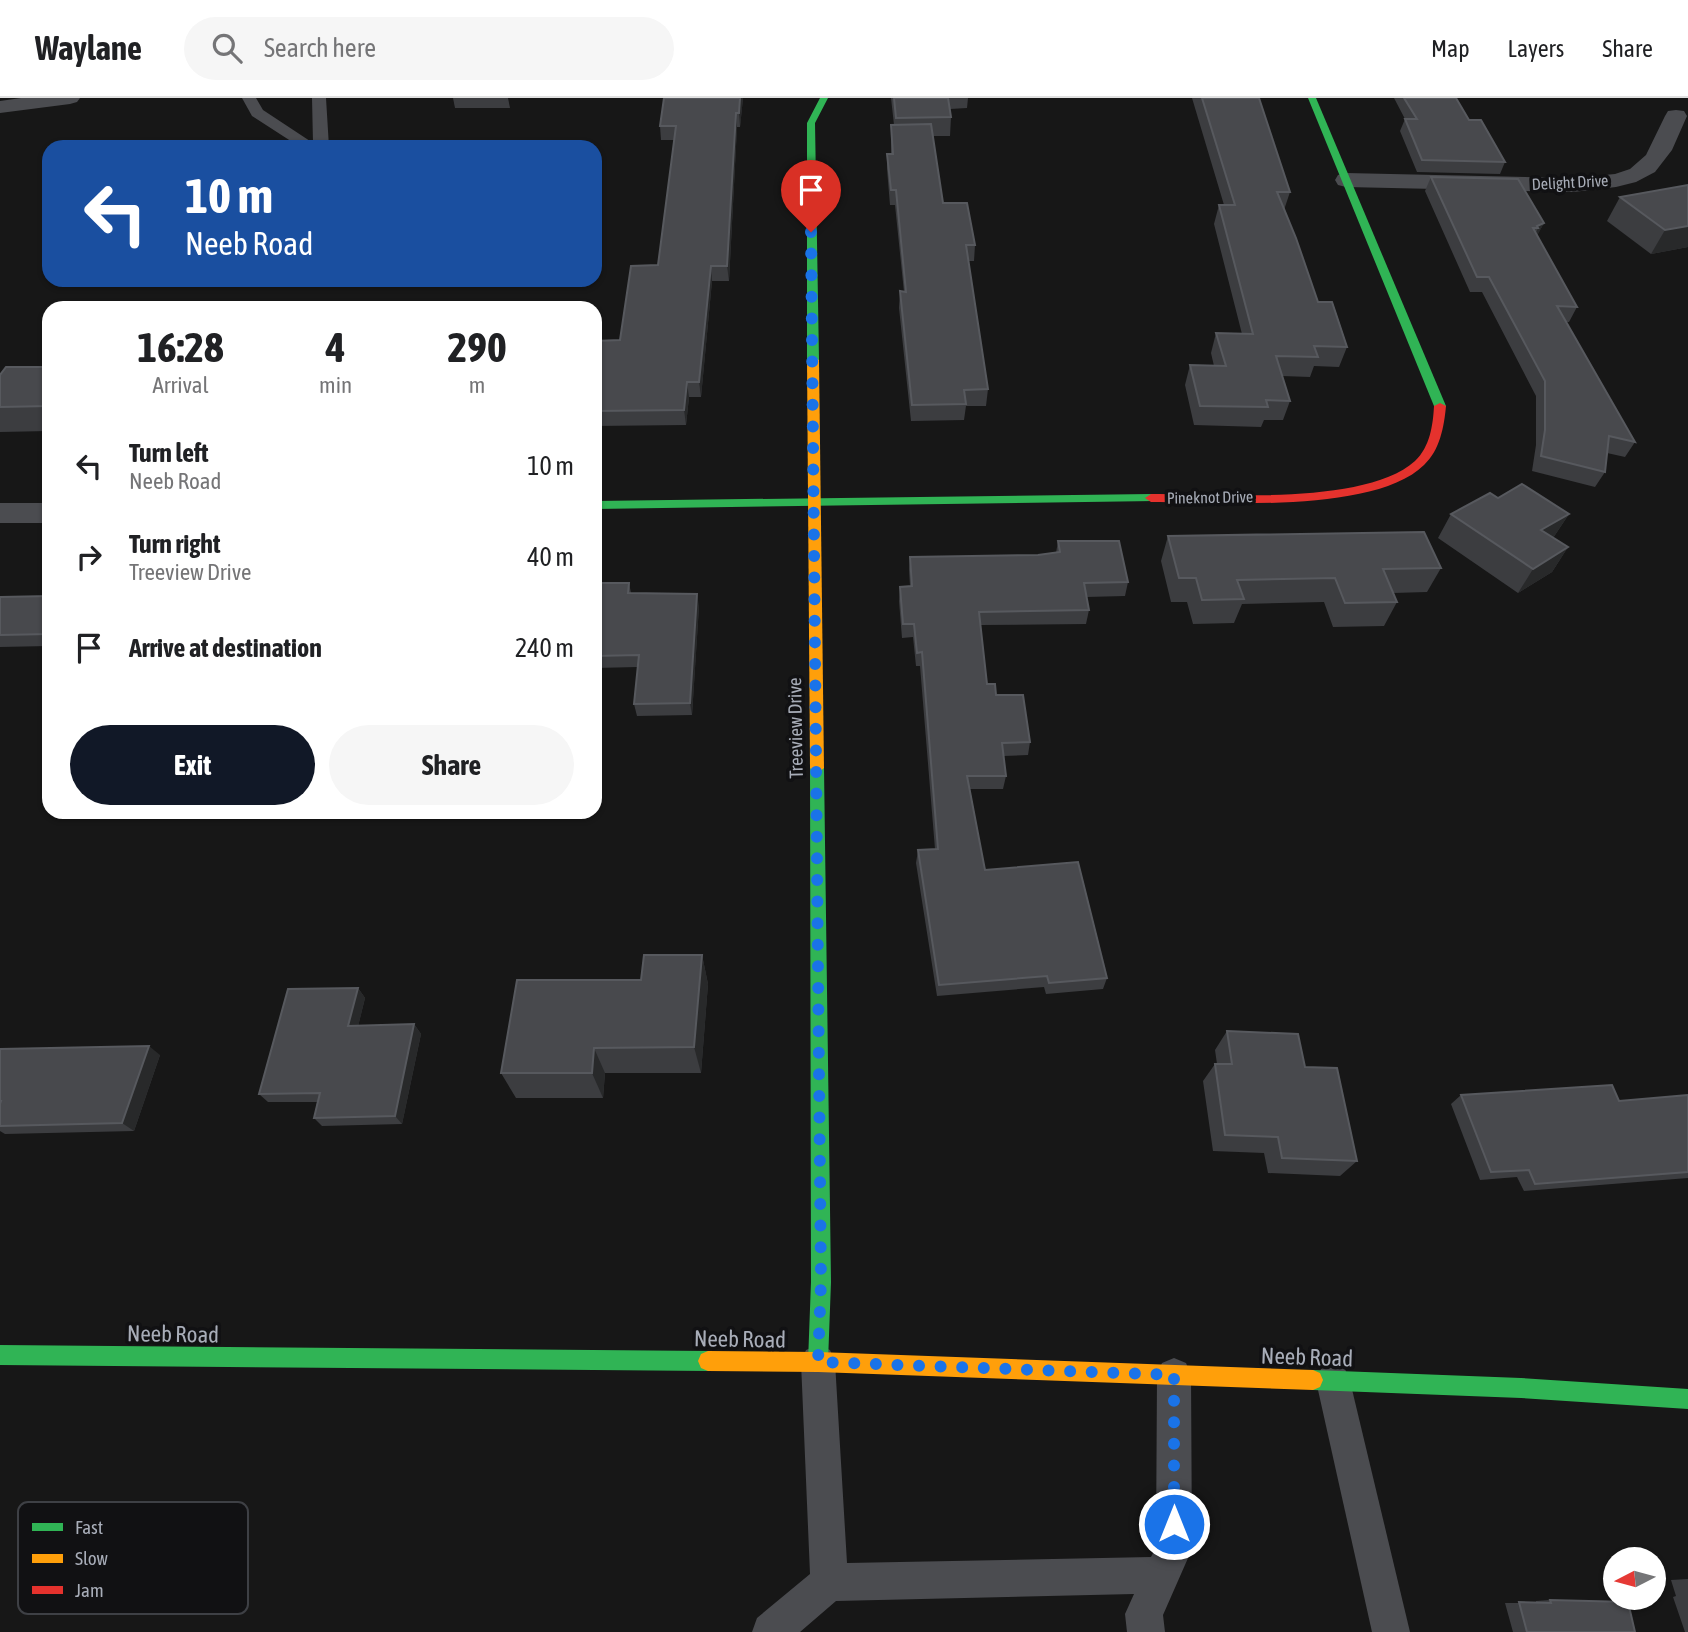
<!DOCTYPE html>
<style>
:root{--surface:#fff;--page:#f6f6f6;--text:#202124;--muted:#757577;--line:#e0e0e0;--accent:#111827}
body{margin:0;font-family:"Asap Condensed",sans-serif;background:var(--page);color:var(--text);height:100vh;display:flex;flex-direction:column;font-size:26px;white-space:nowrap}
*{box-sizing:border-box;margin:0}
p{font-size:23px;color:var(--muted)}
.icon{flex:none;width:38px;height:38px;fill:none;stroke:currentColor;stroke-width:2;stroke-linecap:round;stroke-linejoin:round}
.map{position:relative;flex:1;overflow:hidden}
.side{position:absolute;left:42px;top:203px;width:560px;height:518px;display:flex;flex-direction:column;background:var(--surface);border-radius:21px;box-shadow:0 2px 5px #0004}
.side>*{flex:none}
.guide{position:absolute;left:42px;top:42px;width:560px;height:147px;border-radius:21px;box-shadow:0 2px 5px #0004;background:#1a4fa0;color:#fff;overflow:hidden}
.needle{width:46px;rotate:264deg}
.buttons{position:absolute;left:1603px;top:1449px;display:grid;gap:14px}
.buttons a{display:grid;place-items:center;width:63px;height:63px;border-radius:50%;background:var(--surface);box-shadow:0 2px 5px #0004;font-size:35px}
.pin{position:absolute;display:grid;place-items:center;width:60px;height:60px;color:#fff;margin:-72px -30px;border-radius:50% 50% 50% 0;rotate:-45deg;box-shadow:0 0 7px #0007}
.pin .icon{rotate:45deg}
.me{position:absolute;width:77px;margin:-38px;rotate:0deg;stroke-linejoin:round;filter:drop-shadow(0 0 5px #0008)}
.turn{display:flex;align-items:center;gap:24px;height:147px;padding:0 28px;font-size:32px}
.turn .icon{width:91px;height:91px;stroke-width:2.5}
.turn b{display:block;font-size:49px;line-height:60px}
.eta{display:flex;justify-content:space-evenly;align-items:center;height:119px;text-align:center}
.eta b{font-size:42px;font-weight:700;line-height:49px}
.action{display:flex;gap:14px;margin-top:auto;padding:14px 28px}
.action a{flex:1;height:80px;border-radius:42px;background:var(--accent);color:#fff;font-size:28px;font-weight:700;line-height:80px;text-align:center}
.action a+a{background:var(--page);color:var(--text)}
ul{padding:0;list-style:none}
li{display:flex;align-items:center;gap:21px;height:91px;padding:0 28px}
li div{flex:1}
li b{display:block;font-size:26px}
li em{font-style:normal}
header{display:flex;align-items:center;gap:42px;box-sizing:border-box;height:98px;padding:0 35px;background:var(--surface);border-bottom:2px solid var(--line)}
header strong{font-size:33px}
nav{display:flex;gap:38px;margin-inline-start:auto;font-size:24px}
.search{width:490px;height:63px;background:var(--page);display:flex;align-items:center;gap:18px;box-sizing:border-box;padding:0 24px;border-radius:38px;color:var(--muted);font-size:26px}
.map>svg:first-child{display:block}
</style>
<header>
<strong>Waylane</strong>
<div class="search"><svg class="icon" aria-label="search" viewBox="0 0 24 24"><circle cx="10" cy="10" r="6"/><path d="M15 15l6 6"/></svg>Search here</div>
<nav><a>Map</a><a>Layers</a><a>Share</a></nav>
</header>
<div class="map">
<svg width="1688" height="1534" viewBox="0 0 1688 1534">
<rect width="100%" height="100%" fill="#171717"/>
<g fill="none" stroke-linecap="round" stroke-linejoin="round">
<!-- lane -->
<g fill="#4b4c50" fill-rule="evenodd">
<path d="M242,0h14l7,12 50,33 -1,-45h14l3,49h-29l-48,-31z"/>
<path d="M818,1247l12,5 5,12 12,201 304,-6 5,-10 1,-172 5,-12 12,-5 12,5 5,12 1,174 -29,66 2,17h-38l-2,-18 9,-20 -298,7 -36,31h-48l5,-14 53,-44 -9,-212 5,-12z"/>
<path d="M1333,1266l12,5 5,12 60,251h-38l-56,-251 5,-12z"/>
</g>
<!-- street -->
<g fill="#4b4c50" fill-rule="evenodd">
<path d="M21,0h59l-3,4 -7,2 -70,9v-12z"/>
<path d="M1676,12l8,1 3,5 -15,34 -17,22 -19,10 -20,5 -43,5 -227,-5 -8,-2 -3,-5 3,-5 8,-2 227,5 42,-4 15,-5 16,-14 19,-39 3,-5z"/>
<rect x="0" y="405" width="49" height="20"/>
</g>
<!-- fast -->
<g fill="#30b455" fill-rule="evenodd">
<path d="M820,0h8l-13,25 4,237 -6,3 -6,-3v-237z"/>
<path d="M1308,0h8l130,308 -2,2 -10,-2z"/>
<path d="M1151,396l4,1v6l-560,8v-8z"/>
<path d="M817,664l7,6 7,514 -3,80 -3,7 -7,3 -7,-3 -3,-7 3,-80 -1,-514z"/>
<path d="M0,1247l708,6 7,3 3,7 -3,7 -7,3 -708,-6z"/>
<path d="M1313,1272l208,8 167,11v20l-167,-11 -208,-8 -7,-3 -3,-7 3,-7z"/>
</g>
<!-- slow -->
<g fill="#ff9f0a" fill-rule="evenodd">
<path d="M813,259l6,3 5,408 -7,6 -7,-6 -3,-408z"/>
<path d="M708,1253l110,1 495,18 7,3 3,7 -3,7 -7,3 -495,-18 -110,-1 -7,-3 -3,-7 3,-7z"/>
</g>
<!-- jam -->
<path fill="#e5322d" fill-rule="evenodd" d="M1440,305l6,3c-2,21 -6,44 -22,59 -50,49 -206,37 -273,37l-6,-4 6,-4c66,0 214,12 264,-33 15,-14 18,-36 19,-55z"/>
</g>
<!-- wall -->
<g fill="#3c3d40">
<path d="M453,0h55l2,10h-55z"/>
<path d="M664,0h79l-3,29h-3l-8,154h-17l-11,116h-12l-3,28 -91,1v-85l25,-1 38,-75 16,-125h-13l-1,-14z"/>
<path d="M891,0h77l-1,10 -17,1 1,8 -1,19h-17l10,67 32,42 -1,16h-6l20,128 -2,17h-20l-2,14 -53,1 -12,-113 1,-17 4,1 -9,-87h-5l-3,-36v-15h4v-29h3z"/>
<path d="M1189,0h70l31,94 -6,18 34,92 29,45 -8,20 -25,-1 -4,11 -28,-1 8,25 -7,19h-19l-3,7 -67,-2 -9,-40 5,-20 24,1 -3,-13 5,-20 26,1 -28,-110 5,-19h5l-32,-107z"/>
<path d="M1394,0h62l13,22 36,42 -5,12 -83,-2 -17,-41 5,-12z"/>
<path d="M1431,79l113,46 -7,12 40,72 -8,15h-4l70,120 -10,15 -18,-4 -2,19 -10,15 -63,-16 4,-26v-49l-54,-104h-12l-45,-101z"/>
<path d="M1688,87v62l-37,7 -44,-33 13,-24z"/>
<path d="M49,269v64l-49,1v-57z"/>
<path d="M1498,400l71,16 -16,24 15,9 -16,25 -34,21 -80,-55 13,-24z"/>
<path d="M1168,438l273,32 -14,24 -34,1 4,9 -13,24 -51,1 -9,-25 -82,2 -8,19 -41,1 -6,-22h-16l-10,-41z"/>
<path d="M1058,443l70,41 -3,14 -39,1 3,13 -3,14 -106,1 7,59 43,58 -2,13 -25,1 3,20 -3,13h-33l15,81 122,108 -4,11 -57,5 -2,-7 -107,9 -21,-133 2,-13 17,-1 -15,-183h-4l-3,-29 -11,1 -3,-37 1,-14 10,-1 -1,-16 1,-13 128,-2 18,-2z"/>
<path d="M595,485h34l2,10 68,13 -7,109 -55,1 -3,-12 4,-37 -43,1z"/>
<path d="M49,498v50l-49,1v-50z"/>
<path d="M702,857l6,29 -7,89h-96l-2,25h-87l-15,-25 140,-93z"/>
<path d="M358,890l7,10 -7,28 56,-2 7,10 -19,90 -80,2 -8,-8 3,-16h-49l-9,-8z"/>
<path d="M1227,933l78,36 52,94 -17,15 -72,-3 -4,-20 -51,-2 -10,-70 12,-17h2l-2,-14z"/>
<path d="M0,951l160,6 -26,76 -129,3 -5,-3z"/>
<path d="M1461,997l158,6 69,-6v83l-164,13 -7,-14 -37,3 -29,-76z"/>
<path d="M1688,1481v53h-3l-12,-35 3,-1 -5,-16z"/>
<path d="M1550,1502l85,32h-122l-8,-29h31v-2z"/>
</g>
<!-- shaded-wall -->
<g fill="#28292a">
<path d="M740,0h3l-3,29 -1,-14z"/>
<path d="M736,15l1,14 -8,154 -2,-15z"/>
<path d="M1544,125l-8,15 -3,1 5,-11 -1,-2z"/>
<path d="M1688,128v21l-37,7 14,-24z"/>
<path d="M711,168l1,15 -11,116 -2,-15z"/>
<path d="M687,284l2,15 -3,28 -2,-15z"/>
<path d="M1569,416l-16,24 -12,-8z"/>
<path d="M1568,449l-16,25 -34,21 15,-24z"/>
<path d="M697,496l2,12 -7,109 -2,-12z"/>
<path d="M702,857l6,29 -7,89 -7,-26z"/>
<path d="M358,890l7,10 -9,37 -8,-9z"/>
<path d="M414,926l7,10 -19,90 -7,-8z"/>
<path d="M149,948l11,9 -26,76 -12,-8z"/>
<path d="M594,950l11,25 -2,25 -11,-25z"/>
</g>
<!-- building -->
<g fill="#48494d" stroke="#57595e" stroke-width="2">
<path d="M664,0h76l-1,15h-3l-9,153h-16l-12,116h-12l-3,28 -89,1v-70l25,-1 11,-74 27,-1 18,-139h-16z"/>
<path d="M894,0h54l3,19 -55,1z"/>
<path d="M1202,0h57l31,94h-13l19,46 22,64h14l15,45 -33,-1 4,11 -42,-1 14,45 -24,-1 2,7 -68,-1 -10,-41 36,1 -10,-33 37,1 -34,-129h16z"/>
<path d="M1404,0h52l13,22h12l24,42 -83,-2 -17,-41h12z"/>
<path d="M931,26l12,79h24l8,42h-9l22,144 -24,1 2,14 -54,1 -12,-114 6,1 -10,-102h-5l-4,-36h6l-2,-29z"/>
<path d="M1431,79l87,2 26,44 -7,3 1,2h-5l44,79 -20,-1 78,136 -26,-6 -4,36 -64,-16 4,-26v-49l-56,-104h-12z"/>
<path d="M1688,87v41l-23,4 -45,-33z"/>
<path d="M6,269h43v39l-49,1v-32z"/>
<path d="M1522,386l47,30 -28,16 27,17 -35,22 -82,-55 39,-21 8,5z"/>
<path d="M1424,434l17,36 -58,1 14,33 -52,1 -10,-25 -98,2 7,19 -42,1 -6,-22h-17l-11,-42z"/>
<path d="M1058,443h61l9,41 -44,1 5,27 -110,2 8,72h8l1,11h27l7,47 -28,1 4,33h-39l18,94 93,-8 29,116 -58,5 -2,-7 -108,9 -21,-135 20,-1 -16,-197 -5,1 -3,-29h-11l-3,-37 12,-1 -2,-29 128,-2 22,-3z"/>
<path d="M595,485h34l-1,10 69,1 -7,109 -56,1 5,-49 -44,1z"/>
<path d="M49,498v38l-49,1v-38z"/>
<path d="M644,857h58l-8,92 -100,1 -2,25h-91l16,-93h124z"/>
<path d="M358,890l-10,38 66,-2 -19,92 -81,2 6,-25 -61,1 29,-105z"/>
<path d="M1227,933l71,3 7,33 32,1 20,93 -75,-3 -4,-21 -53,-2 -10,-71h17z"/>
<path d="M149,948l-27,77 -122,3v-22l1,-3h-1v-52z"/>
<path d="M1612,987l7,16 69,-6v77l-153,12 -6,-14 -38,2 -30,-77z"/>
<path d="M1550,1502l78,2 7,30h-108l-8,-30 32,1z"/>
</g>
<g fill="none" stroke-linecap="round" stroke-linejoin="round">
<!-- route -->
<path stroke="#1a73e8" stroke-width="12" stroke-dasharray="0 21.6" d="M811,134l10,1050 -3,80 356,13v149"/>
</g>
<g text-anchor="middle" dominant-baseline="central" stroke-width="7" stroke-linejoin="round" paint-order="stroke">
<!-- far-street labels -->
<g font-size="16" fill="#a8adb8" stroke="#111113">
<text transform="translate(1570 84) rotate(-3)">Delight Drive</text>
<text transform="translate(1210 399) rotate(-1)">Pineknot Drive</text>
</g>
<!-- street labels -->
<g font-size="19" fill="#a8adb8" stroke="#111113">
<text transform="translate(795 630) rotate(-91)">Treeview Drive</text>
</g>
<!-- near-street labels -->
<g font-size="23" fill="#a8adb8" stroke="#111113">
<text transform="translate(173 1236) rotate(1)">Neeb Road</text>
<text transform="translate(740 1241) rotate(1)">Neeb Road</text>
<text transform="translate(1307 1259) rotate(2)">Neeb Road</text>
</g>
</g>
<!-- legend -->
<rect x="18" y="1404" width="230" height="112" rx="10" fill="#111113" stroke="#3e4045" stroke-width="2"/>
<rect x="32" y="1425" width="31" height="8" fill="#30b455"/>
<rect x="32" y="1456" width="31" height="9" fill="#ff9f0a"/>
<rect x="32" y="1488" width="31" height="8" fill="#e5322d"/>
<g font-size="19" fill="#a8adb8">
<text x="75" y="1436">Fast</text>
<text x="75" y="1467">Slow</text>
<text x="75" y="1499">Jam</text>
</g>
</svg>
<div class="buttons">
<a><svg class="needle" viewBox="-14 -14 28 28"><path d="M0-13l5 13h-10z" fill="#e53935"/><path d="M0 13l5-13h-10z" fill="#757577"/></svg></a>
</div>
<div class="pin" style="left:811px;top:134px;background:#d93025"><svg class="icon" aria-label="arrive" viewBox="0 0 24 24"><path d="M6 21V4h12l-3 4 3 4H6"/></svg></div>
<svg class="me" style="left:1174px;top:1426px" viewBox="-20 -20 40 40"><circle r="17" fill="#1a73e8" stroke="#fff" stroke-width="3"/><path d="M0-11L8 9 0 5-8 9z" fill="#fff"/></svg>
<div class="guide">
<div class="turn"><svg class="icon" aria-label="left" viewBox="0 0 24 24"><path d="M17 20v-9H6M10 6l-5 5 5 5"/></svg><div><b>10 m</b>Neeb Road</div></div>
</div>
<section class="side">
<div class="eta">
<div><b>16:28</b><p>Arrival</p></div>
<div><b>4</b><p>min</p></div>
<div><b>290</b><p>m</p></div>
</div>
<ul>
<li><svg class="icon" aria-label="left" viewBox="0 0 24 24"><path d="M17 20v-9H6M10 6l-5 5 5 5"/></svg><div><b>Turn left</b><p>Neeb Road</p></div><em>10 m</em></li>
<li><svg class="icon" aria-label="right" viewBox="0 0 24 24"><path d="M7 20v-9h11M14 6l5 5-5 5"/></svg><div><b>Turn right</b><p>Treeview Drive</p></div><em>40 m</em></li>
<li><svg class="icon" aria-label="arrive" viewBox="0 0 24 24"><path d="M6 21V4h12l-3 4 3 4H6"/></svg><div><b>Arrive at destination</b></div><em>240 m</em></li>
</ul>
<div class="action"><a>Exit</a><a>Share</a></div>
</section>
</div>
